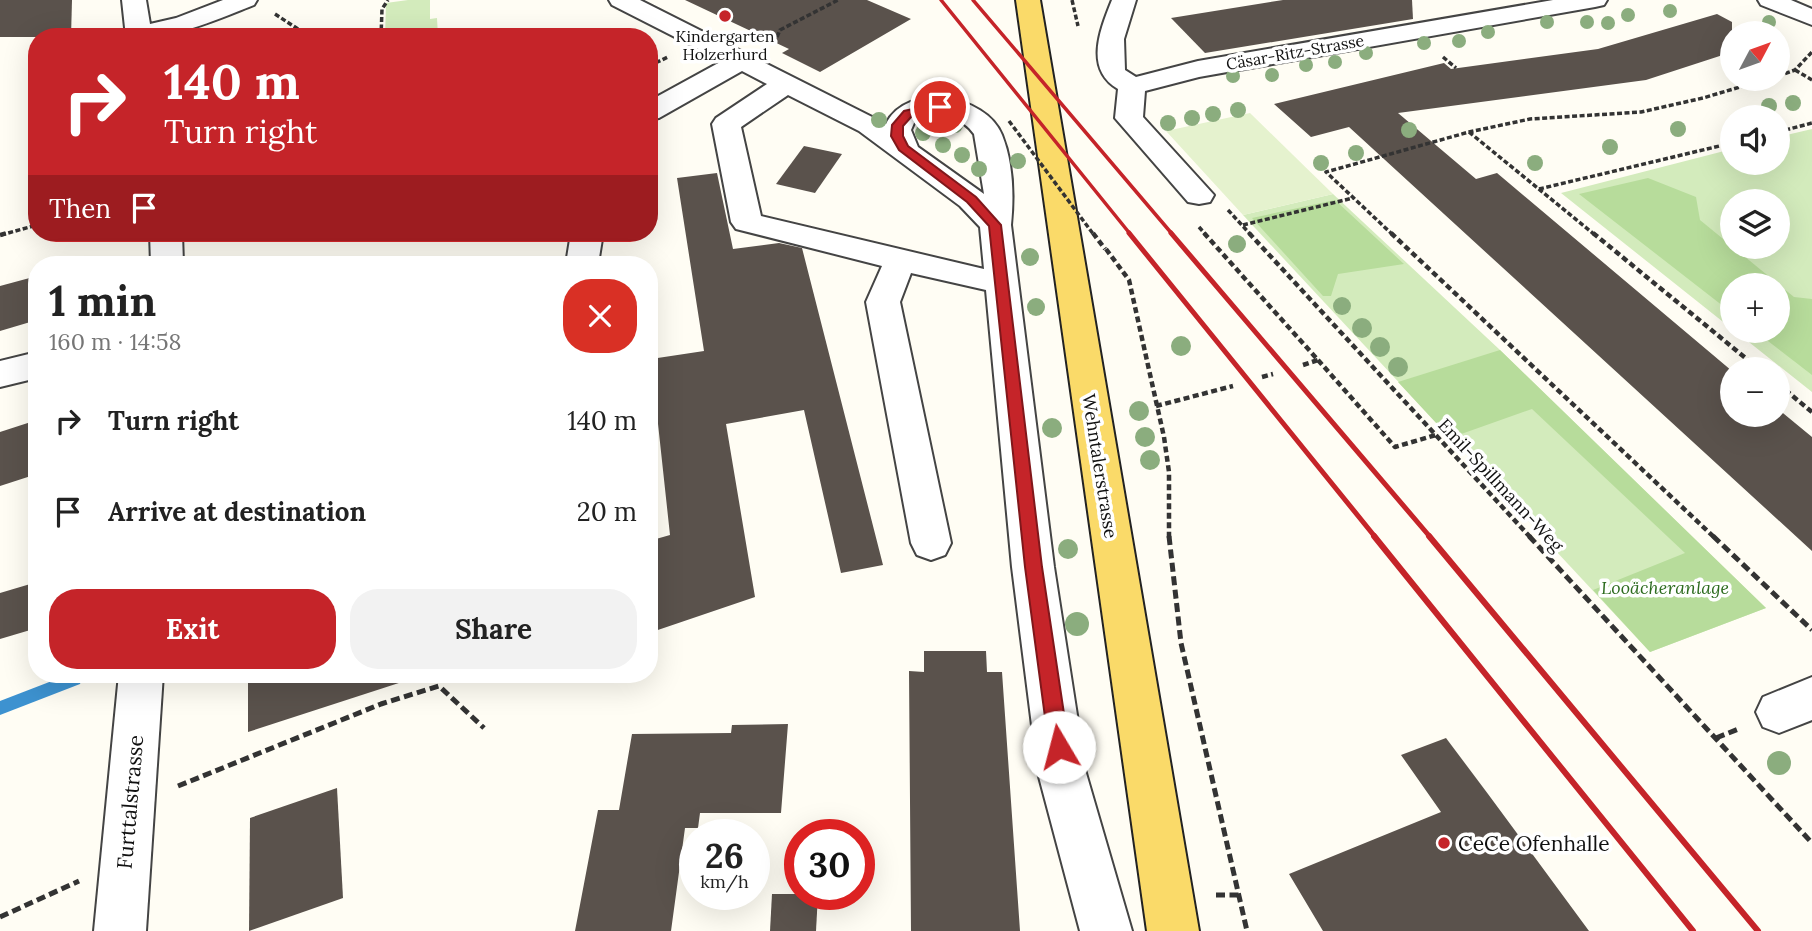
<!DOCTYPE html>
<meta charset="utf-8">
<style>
:root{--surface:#fff;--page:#f2f2f2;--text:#222;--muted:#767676;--accent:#c52429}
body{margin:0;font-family:Lora,serif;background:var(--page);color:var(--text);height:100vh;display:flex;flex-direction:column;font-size:26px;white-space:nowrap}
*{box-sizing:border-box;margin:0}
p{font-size:23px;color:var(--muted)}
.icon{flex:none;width:38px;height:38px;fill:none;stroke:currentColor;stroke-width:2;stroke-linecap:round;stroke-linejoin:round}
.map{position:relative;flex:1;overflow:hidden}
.drawer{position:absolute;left:28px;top:256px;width:630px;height:427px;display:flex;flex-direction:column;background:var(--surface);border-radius:28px;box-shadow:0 7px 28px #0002}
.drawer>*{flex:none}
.hud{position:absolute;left:28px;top:28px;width:630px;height:214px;border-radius:28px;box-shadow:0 7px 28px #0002;background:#c52429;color:#fff;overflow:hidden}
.needle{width:46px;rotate:49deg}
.fabs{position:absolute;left:1720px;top:21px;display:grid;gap:14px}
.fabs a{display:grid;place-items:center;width:70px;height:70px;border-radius:50%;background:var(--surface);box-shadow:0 7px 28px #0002;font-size:35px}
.speed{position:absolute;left:679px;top:819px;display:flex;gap:14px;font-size:35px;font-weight:700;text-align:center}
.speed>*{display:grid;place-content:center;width:91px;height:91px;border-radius:50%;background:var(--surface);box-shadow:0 7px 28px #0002;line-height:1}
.speed small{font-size:18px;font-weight:400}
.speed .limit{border:10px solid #d22;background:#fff;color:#111}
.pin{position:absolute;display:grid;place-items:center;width:60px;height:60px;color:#fff;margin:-30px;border:4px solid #fff;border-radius:50%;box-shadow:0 2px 7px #0007}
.me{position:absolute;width:77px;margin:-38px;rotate:352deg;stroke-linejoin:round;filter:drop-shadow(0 0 5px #0008)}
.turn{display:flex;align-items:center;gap:24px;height:147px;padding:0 21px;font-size:32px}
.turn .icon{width:91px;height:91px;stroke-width:2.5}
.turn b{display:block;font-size:49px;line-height:60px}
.then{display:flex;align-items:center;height:66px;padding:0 21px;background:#0003;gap:14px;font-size:26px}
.round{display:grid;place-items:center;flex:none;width:74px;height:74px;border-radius:28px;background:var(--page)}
.overview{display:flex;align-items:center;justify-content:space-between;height:119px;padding:0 21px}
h1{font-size:42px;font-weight:700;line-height:52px}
.action{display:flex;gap:14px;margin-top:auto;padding:14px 21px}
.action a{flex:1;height:80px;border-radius:28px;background:var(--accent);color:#fff;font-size:28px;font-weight:700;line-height:80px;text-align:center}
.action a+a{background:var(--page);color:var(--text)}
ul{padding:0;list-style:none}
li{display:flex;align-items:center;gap:21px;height:91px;padding:0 21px}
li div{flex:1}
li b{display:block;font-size:26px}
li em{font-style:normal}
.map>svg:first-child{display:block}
</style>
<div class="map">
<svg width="1812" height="931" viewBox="0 0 1812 931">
<rect width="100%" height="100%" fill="#fffdf4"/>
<!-- green -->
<g fill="#d3ebbc" fill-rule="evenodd">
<path d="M408,0h22v19l7,-1 1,19h-53l1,-34z"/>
<path d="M1812,129v263l-77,-61h43v-46h-46v44l-171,-136 171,-44v14h46v-26zM1732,201h46v46h-46z"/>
<path d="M1333,194l167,156 266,258 -116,44 -407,-437z"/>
</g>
<!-- forest -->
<g fill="#b7dc9b">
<path d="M1648,178l48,19 4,23 94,77 18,2v76l-57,-44h23v-46h-46v28l-153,-119z"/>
<path d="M1335,200l69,64 -66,10 -7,22h-8l-71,-78z"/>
<path d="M1500,350l266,258 -116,44 -57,-62 92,-37 -153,-144 -82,29 -52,-56z"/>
</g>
<!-- pitch -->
<path fill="#e5f2ce" d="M1250,113l83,81 -90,21 -77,-84z"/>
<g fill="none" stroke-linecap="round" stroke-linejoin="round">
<!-- stream -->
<path fill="#3d92d0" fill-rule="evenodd" d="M70,674h10l2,5 -2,5 -80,31v-14z"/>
</g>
<!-- building -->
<g fill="#5a524c">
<path d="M0,0h72l-1,37h-71z"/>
<path d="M685,0h182l44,19 -91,53 -38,-19 7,-4z"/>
<path d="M1283,0h129l1,19 -208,34 -34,-35z"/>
<path d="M1717,14l15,8v30l-86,28 -248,33 78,66 21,-6 235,198v44h46v-6l34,28v114l-463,-424 -38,10 -37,-33 170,-41 7,6 147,-20z"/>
<path d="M804,146l38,8 -27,39 -39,-9z"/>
<path d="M717,173l16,76 46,-6 23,5 81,317 -42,8 -37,-163 -78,14 29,173 -106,36v-92l21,-6 -19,-176 53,-8 -27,-173z"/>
<path d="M37,276v44l-37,11v-45z"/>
<path d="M37,420v54l-37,12v-54z"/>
<path d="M37,582v46l-37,11v-46z"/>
<path d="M924,651h62l1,21h15l18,259h-109l-2,-260 15,1z"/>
<path d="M248,674h156l1,7 -157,51z"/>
<path d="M788,724l-7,89h-81l-2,15h-13l-14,103h-96l23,-121h21l13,-76 99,-1 1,-8z"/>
<path d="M1446,738l42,56 101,137h-266l-34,-57 152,-62 -40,-57z"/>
<path d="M337,788l6,110 -94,33 1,-113z"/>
<path d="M772,894h46l-2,37h-46z"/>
</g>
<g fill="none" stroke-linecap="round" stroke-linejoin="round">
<!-- minor casing -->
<g stroke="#444" stroke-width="4">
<g id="minor">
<path d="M122,0h24l4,24 26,-6 47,-18h34l-3,5c-48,19 -75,32 -128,32z"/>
<path d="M609,0h31l246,124c20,-42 100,-30 116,11 11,27 12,61 9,90l43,342 32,206 46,158h-52l-42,-158 -26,-206 -26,-277 -75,-17 -11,29 51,241 -6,12 -14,5 -14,-5 -6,-12 -45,-241 16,-36 -146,-37 -5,-7 -19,-98 4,-6 51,-34 -25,-13 -83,47 -10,2v-19l73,-40 -110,-56zM788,95l71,36 101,75 20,21 4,42 -223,-53 -20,-89zM927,115c18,0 36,3 47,19l10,60 -66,-47 -7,-17 3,-7z"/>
<path d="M1112,0h24l-12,39 1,31 11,7 62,-16 355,-61h54l-3,5 -9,2 -396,70 -54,14 -2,26 71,78 -4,7 -11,2 -11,-2 -73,-84 3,-29c-34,-20 -18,-59 -6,-89z"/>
<path d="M1758,0h33l21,9v16l-51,-20z"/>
<path d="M150,233h32l1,31h-32z"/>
<path d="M571,233h32l-5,31h-32z"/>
<path d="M37,352v26l-37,9v-26z"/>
<path d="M119,674h44l-17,257h-52z"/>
<path d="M1812,677v43l-33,13 -16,-6 -7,-15 7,-15z"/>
</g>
</g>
<!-- major casing -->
<g stroke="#222" stroke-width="4">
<path id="major" d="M1016,0h24l159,931h-52z"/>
</g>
<!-- path-far2 -->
<g stroke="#333" stroke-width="3.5" stroke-dasharray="5 2.5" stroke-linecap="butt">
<path d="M1072,0l6,26"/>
<path d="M275,14l29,19 1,4"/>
<path d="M381,37l1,-28 6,-9"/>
<path d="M777,37l3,-7 58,-30"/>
<path d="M1443,57l13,11"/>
<path d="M649,66l19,-9"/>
<path d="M1795,70l17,10"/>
<path d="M1778,76l17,-6 17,-18"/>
<path d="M1469,132l126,103"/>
<path d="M1778,132l34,-9"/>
<path d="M1539,189l193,-46"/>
<path d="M1228,210l23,25"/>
<path d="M1243,225l110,-27"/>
<path d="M1199,227l7,8"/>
<path d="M1,235l36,-10"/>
<path d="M214,235l6,-2"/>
<path d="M1393,235l-67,-63 143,-40 61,-13 111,-7 62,-14 64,-19"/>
</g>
<!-- path-far1 -->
<g stroke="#333" stroke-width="4.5" stroke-dasharray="6 3.5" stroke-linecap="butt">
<path d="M1204,233l114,127 -15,5"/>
<path d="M1249,233l282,305"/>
<path d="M1391,233l324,305"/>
<path d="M1593,233l166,136"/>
<path d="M0,235l7,-2"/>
<path d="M204,238l16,-5"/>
<path d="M1106,249l23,31 35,157 5,35v66"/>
<path d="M1318,360l77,87 41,-12"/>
<path d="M1262,377l11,-3"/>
<path d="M1778,384l34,28"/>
<path d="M1156,406l77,-20"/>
</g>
<!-- path -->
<g stroke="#333" stroke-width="5" stroke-dasharray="9 4.5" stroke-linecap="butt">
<path d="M1169,536l12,107 66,288"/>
<path d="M1529,536l283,307"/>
<path d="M1713,536l99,94"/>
<path d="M1716,738l25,-10"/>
<path d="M178,786l203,-82 58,-18 45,42"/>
<path d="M1216,895h23"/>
<path d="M0,917l79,-36"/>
</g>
<!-- minor -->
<use href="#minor" fill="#fff" fill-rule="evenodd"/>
<!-- major -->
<use href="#major" fill="#fada69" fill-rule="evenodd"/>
<!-- rail-far2 -->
<g stroke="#c52429" stroke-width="3.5">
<path d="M941,0l190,235"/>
<path d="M973,0l200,235"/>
</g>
<!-- rail-far1 -->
<g stroke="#c52429" stroke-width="5">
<path d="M1129,233l247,305"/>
<path d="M1171,233l260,305"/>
</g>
<!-- rail -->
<g stroke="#c52429" stroke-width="6">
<path d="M1374,536l319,395"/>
<path d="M1429,536l329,395"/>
</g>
<!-- path-bridge-far1 -->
<path stroke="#333" stroke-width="3.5" stroke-dasharray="5 2.5" stroke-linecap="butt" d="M1009,121l85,114"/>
<!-- path-bridge -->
<path stroke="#333" stroke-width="4.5" stroke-dasharray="6 3.5" stroke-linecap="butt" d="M1093,233l12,16"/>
</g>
<!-- trees -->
<g fill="#8bad7e">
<circle cx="1670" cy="11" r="7"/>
<circle cx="1628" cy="15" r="7"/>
<circle cx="1547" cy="22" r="7"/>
<circle cx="1587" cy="22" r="7"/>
<circle cx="1769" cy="22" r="7"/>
<circle cx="1608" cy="23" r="7"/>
<circle cx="1488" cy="32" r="7"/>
<circle cx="1459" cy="41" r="7"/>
<circle cx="1424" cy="43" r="7"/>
<circle cx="1366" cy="53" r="7"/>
<circle cx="1335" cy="62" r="7"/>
<circle cx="1306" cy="65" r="7"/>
<circle cx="1272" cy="75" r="7"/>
<circle cx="1233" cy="76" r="7"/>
<circle cx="1793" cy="103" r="8"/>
<circle cx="1769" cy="106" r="8"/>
<circle cx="1238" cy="110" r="8"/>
<circle cx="1213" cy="114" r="8"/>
<circle cx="1192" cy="118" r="8"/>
<circle cx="879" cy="120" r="8"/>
<circle cx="1168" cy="123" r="8"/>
<circle cx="955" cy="125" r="8"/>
<circle cx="1678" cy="129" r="8"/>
<circle cx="1409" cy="130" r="8"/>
<circle cx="923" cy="133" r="8"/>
<circle cx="943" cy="145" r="8"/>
<circle cx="1610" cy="147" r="8"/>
<circle cx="1356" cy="153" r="8"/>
<circle cx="962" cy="155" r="8"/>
<circle cx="1018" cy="161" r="8"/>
<circle cx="1321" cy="163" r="8"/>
<circle cx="1535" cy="163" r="8"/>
<circle cx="979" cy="169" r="8"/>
<circle cx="1237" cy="244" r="9"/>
<circle cx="1030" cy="257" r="9"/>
<circle cx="1342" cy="306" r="9"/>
<circle cx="1036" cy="307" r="9"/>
<circle cx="1362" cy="328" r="10"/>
<circle cx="1181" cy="346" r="10"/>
<circle cx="1380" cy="347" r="10"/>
<circle cx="1398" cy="367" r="10"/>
<circle cx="1139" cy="411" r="10"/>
<circle cx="1052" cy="428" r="10"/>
<circle cx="1145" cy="437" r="10"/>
<circle cx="1150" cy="460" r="10"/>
<circle cx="1068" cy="549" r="10"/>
<circle cx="1077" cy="624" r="12"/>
<circle cx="1779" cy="763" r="12"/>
</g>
<!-- route -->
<path fill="#c52429" stroke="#80171b" stroke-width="2" d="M940,103l4,1v5l-32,7 -9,10v10l5,10 68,51 25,28 41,342 27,180 -3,6 -7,3 -7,-3 -3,-6 -24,-180 -36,-341 -22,-24 -68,-52 -8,-14 1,-11 12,-14z"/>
<!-- markers -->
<g fill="#c52429" stroke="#fff" stroke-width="2.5">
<circle cx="725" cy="16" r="7"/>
<circle cx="1444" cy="843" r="7"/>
</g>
<g text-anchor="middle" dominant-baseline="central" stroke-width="7" stroke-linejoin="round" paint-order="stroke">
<!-- far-poi labels -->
<g font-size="16" fill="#111" stroke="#fff">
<text x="725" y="36">Kindergarten<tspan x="725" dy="18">Holzerhurd</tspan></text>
</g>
<!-- far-street labels -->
<g font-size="16" fill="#111" stroke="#fff">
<text transform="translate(1295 52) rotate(-10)">Cäsar-Ritz-Strasse</text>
</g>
<!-- street labels -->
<g font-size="18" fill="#111" stroke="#fff">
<text transform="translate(1100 466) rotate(81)">Wehntalerstrasse</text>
<text transform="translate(1501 485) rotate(47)">Emil-Spillmann-Weg</text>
</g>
<!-- park labels -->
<g font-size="18" font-style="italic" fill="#2c6b1e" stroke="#fff">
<text x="1665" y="587">Looächeranlage</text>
</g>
<!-- near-street labels -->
<g font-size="21" fill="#111" stroke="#fff">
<text transform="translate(130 802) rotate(-85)">Furttalstrasse</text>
</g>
<!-- near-poi labels -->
<g font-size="21" fill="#111" stroke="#fff" text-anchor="start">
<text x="1458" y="843">CeCe Ofenhalle</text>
</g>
</g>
</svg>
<div class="fabs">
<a><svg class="needle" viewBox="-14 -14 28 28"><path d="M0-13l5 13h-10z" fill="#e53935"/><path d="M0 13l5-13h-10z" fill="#767676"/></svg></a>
<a><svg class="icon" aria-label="sound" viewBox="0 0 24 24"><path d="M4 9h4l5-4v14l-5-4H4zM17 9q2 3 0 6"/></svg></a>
<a><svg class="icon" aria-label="layers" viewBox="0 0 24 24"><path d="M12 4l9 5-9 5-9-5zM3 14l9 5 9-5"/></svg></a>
<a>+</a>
<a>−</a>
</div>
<div class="speed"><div>26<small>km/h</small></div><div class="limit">30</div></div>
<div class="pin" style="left:940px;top:107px;background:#d93025"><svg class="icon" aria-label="arrive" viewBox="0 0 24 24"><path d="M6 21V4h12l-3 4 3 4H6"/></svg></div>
<svg class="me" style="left:1059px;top:747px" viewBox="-20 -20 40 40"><circle r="19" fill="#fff"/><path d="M0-13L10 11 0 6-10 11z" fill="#c52429"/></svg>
<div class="hud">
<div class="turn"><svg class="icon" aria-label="right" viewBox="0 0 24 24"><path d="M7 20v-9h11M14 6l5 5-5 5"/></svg><div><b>140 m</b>Turn right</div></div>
<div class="then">Then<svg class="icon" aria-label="arrive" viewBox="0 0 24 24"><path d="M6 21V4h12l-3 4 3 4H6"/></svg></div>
</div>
<section class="drawer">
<div class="overview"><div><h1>1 min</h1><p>160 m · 14:58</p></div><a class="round" style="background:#d93025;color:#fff"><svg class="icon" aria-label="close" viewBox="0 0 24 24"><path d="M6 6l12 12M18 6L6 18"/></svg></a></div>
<ul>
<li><svg class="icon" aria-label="right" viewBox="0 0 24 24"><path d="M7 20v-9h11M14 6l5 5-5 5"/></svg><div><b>Turn right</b></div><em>140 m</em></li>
<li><svg class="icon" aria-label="arrive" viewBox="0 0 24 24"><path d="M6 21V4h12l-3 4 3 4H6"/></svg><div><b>Arrive at destination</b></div><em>20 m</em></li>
</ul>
<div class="action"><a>Exit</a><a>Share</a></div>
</section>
</div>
